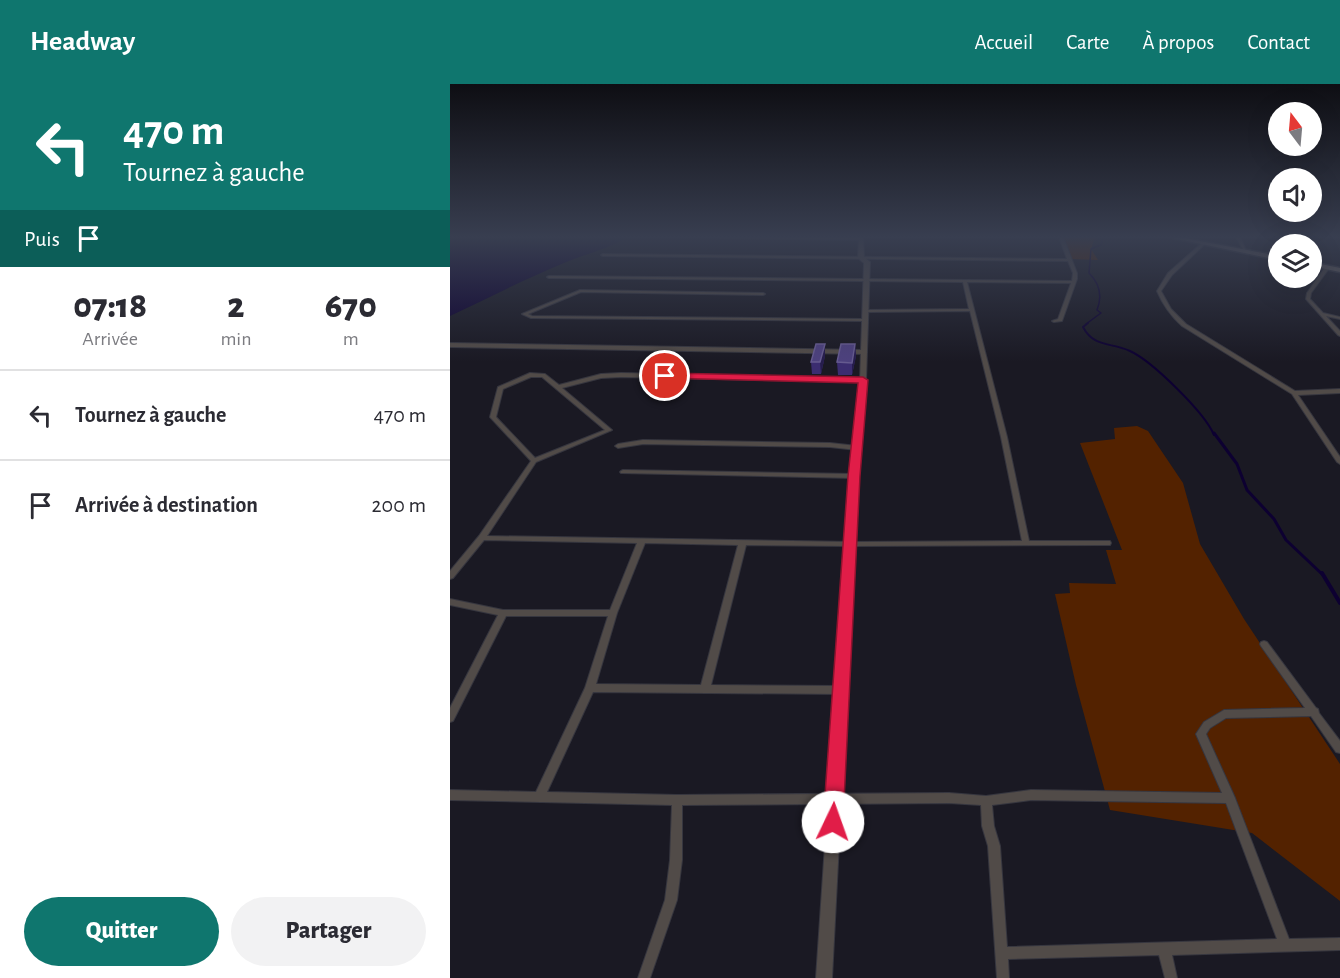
<!DOCTYPE html>
<html lang="fr">
<meta charset="utf-8">
<style>
:root{--surface:#fff;--page:#f2f2f3;--text:#2b2b33;--muted:#7c7c81;--line:#e1e1e2;--accent:#0f766e}
body{margin:0;font-family:"Alegreya Sans",sans-serif;background:var(--page);color:var(--text);height:100vh;display:flex;flex-direction:column;font-size:22px;white-space:nowrap}
*{box-sizing:border-box;margin:0}
p{font-size:20px;color:var(--muted)}
.icon{flex:none;width:33px;height:33px;fill:none;stroke:currentColor;stroke-width:2;stroke-linecap:round;stroke-linejoin:round}
.map{position:relative;flex:1;overflow:hidden}
.sheet{display:flex;flex-direction:column;background:var(--surface);width:450px}
.sheet>*{flex:none}
.guide{background:#0f766e;color:#fff;overflow:hidden}
.needle{width:39px;rotate:344deg}
.buttons{position:absolute;left:818px;top:18px;display:grid;gap:12px}
.buttons a{display:grid;place-items:center;width:54px;height:54px;border-radius:50%;background:var(--surface);box-shadow:0 6px 24px #0002;font-size:30px}
.pin{position:absolute;display:grid;place-items:center;width:51px;height:51px;color:#fff;margin:-26px;border:3px solid #fff;border-radius:50%;box-shadow:0 2px 6px #0007}
.me{position:absolute;width:66px;margin:-33px;rotate:3deg;stroke-linejoin:round;filter:drop-shadow(0 0 4px #0008)}
.turn{display:flex;align-items:center;gap:21px;height:126px;padding:0 24px;font-size:27px}
.turn .icon{width:78px;height:78px;stroke-width:2.5}
.turn b{display:block;font-size:42px;line-height:51px}
.then{display:flex;align-items:center;height:57px;padding:0 24px;background:#0003;gap:12px;font-size:22px}
.eta{display:flex;justify-content:space-evenly;align-items:center;height:102px;text-align:center}
.eta b{font-size:36px;font-weight:800;line-height:42px}
.cta{display:flex;gap:12px;margin-top:auto;padding:12px 24px}
.cta a{flex:1;height:69px;border-radius:36px;background:var(--accent);color:#fff;font-size:24px;font-weight:800;line-height:69px;text-align:center}
.cta a+a{background:var(--page);color:var(--text)}
ul{padding:0;list-style:none}
li{display:flex;align-items:center;gap:18px;height:90px;padding:0 24px;border-top:2px solid var(--line)}
li div{flex:1}
li b{display:block;font-size:22px}
li em{font-style:normal}
header{display:flex;align-items:center;gap:36px;box-sizing:border-box;height:84px;padding:0 30px;background:var(--accent);color:#fff}
header strong{font-size:28px}
nav{display:flex;gap:33px;margin-inline-start:auto;font-size:21px}
main{display:flex;flex:1;min-height:0}
.map>svg:first-child{display:block}
</style>
<header>
<strong>Headway</strong>
<nav><a>Accueil</a><a>Carte</a><a>À propos</a><a>Contact</a></nav>
</header>
<main>
<section class="sheet">
<div class="guide">
<div class="turn"><svg class="icon" aria-label="left" viewBox="0 0 24 24"><path d="M17 20v-9H6M10 6l-5 5 5 5"/></svg><div><b>470 m</b>Tournez à gauche</div></div>
<div class="then">Puis<svg class="icon" aria-label="arrive" viewBox="0 0 24 24"><path d="M6 21V4h12l-3 4 3 4H6"/></svg></div>
</div>
<div class="eta">
<div><b>07:18</b><p>Arrivée</p></div>
<div><b>2</b><p>min</p></div>
<div><b>670</b><p>m</p></div>
</div>
<ul>
<li><svg class="icon" aria-label="left" viewBox="0 0 24 24"><path d="M17 20v-9H6M10 6l-5 5 5 5"/></svg><div><b>Tournez à gauche</b></div><em>470 m</em></li>
<li><svg class="icon" aria-label="arrive" viewBox="0 0 24 24"><path d="M6 21V4h12l-3 4 3 4H6"/></svg><div><b>Arrivée à destination</b></div><em>200 m</em></li>
</ul>
<div class="cta"><a>Quitter</a><a>Partager</a></div>
</section>
<div class="map">
<svg width="890" height="894" viewBox="0 0 890 894">
<rect width="100%" height="100%" fill="#1a1923"/>
<!-- green -->
<g fill="#532200">
<path d="M610,153h35l-4,12 7,11 -28,-1z"/>
<path d="M687,342l11,5 35,52 17,61 44,75 96,145v137l-88,-68 -142,-23 -34,-125 -21,-91 15,-1 -1,-10 47,1 -10,-34h16l-42,-107 35,-4 -1,-11z"/>
</g>
<!-- water -->
<path fill="#0d0031" d="M0,153h178c-20,12 -43,17 -64,26 -39,16 -76,35 -114,53z"/>
<g fill="none" stroke-linecap="round" stroke-linejoin="round">
<!-- stream-far3 -->
<path stroke="#0d0031" stroke-width="1.5" d="M636,240l15,-11 -4,-3c6,-15 2,-27 -8,-37l2,-24 10,-4 2,-8"/>
<!-- stream-far2 -->
<path stroke="#0d0031" stroke-width="2" d="M638,239l-5,4c11,21 28,15 47,24 22,10 75,62 84,84"/>
<!-- stream-far1 -->
<path stroke="#0d0031" stroke-width="3" d="M764,349l23,31 10,26 27,29 12,21 37,35"/>
<!-- stream -->
<path stroke="#0d0031" stroke-width="4" d="M872,489l18,30"/>
<!-- minor casing -->
<g stroke="#36363f" stroke-width="2">
<g id="minor">
<path d="M269,153l142,1 2,1 -2,1 -140,-2z"/>
<path d="M609,153h4l14,36v6l-15,42 -8,1 -2,-1 6,-2 13,-36 -104,-1 40,155 22,104h81l1,2 -1,2 -259,1 -105,-1 -35,140 130,1 3,1 2,3 -2,3 -3,1 -248,-2 -46,100 130,3 272,-2 37,3 45,-6 191,3 -26,-59 8,-12 20,-12 81,-2 -44,-62 -1,-2 1,-2 3,-1 3,1 49,66 2,1 1,4 21,28v12l-4,-1 -25,-36 -85,2 -16,10 -4,6 29,64 54,141 51,-1v12l-168,5 5,23h-12l-6,-23 -151,4 1,19h-12l-9,-132 -6,-20 -1,-21 -32,-2 -267,2v55l-5,40 -27,78h-12l27,-78 5,-40 2,-55 -222,-5v-10l86,2 49,-104 23,-72h-102l-53,105 -3,1v-14l48,-93 -48,-10v-6l53,11h107l27,-67 -153,-3 -31,38 -3,1v-8l29,-35 52,-75 -41,-44 8,-30 32,-14 15,1 14,11 42,-11 20,-1 242,5 3,2 -3,2 -242,-5 -20,1 -39,10 50,42 -76,32 -49,74 364,6 171,-1 -21,-104 -31,-126 -105,1 -2,-1 2,-1 104,-1 -6,-27 -414,-4 -2,-1 2,-1 523,5 1,-8 -5,-12 -465,-5 -2,-1 2,-1 464,5zM81,293h11l63,53 -70,28 -39,-41 7,-28zM195,459l93,2 -37,140 -105,-1 21,-71zM581,716l195,3 51,136 -270,8 -7,-101 -6,-20 -2,-21z"/>
<path d="M786,153h4l7,16h-2z"/>
<path d="M753,158l3,1 -34,32 -11,16 10,18 15,15 109,67 45,-2v4l-42,2 42,62v7l-3,-2 -45,-68 -110,-68c-11,-10 -19,-21 -25,-35l11,-18z"/>
<path d="M876,182l4,1 -19,26 -1,6 13,14 17,4v2l-14,-3 14,15v5l-2,-1 -32,-36 1,-6z"/>
<path d="M130,206l183,3 2,1 -2,1 -182,-3 -53,22 4,2 332,3 2,1 -2,1 -333,-3 -9,-4z"/>
<path d="M0,259l414,7 3,2 -3,2 -414,-7z"/>
<path d="M193,356l187,3 27,3 3,2 -3,2 -27,-3 -187,-3 -25,4 -3,-2 3,-2z"/>
<path d="M173,386l231,4 3,2 -3,2 -233,-5 -1,-1 1,-1z"/>
</g>
</g>
<!-- tertiary casing -->
<g stroke="#36363f" stroke-width="2">
<path id="tertiary" d="M409,153h4l1,20 6,5 -4,118 -8,96 -26,502h-16l34,-502 10,-96 4,-117 -6,-5z"/>
</g>
<!-- secondary casing -->
<g stroke="#36363f" stroke-width="3">
<g id="secondary">
<path d="M718,153h11l99,19v4z"/>
<path d="M861,178l29,6v4l-29,-6z"/>
</g>
</g>
<!-- minor -->
<use href="#minor" fill="#514b48" fill-rule="evenodd"/>
<!-- tertiary -->
<use href="#tertiary" fill="#514b48" fill-rule="evenodd"/>
<!-- secondary -->
<use href="#secondary" fill="#6f6762" fill-rule="evenodd"/>
</g>
<!-- wall -->
<g fill="#3b2d70">
<path d="M375,260v12l-4,18h-9l-1,-12z"/>
<path d="M405,260l1,12 -4,19h-14l-1,-13z"/>
</g>
<!-- shaded-wall -->
<g fill="#261d4c">
<path d="M375,260v12l-4,18 -1,-12z"/>
<path d="M405,260l1,12 -4,19v-12z"/>
</g>
<!-- building -->
<g fill="#4d417e" stroke="#655a8f" stroke-width="1.5">
<path d="M366,260h9l-5,18h-9z"/>
<path d="M391,260h14l-3,19 -15,-1z"/>
</g>
<!-- sky -->
<linearGradient id="sky" x2="0" y2="1"><stop stop-color="#0e0e13"/><stop offset="0.55" stop-color="#383e50"/><stop offset="1" stop-color="#383e50" stop-opacity="0"/></linearGradient>
<rect width="890" height="278" fill="url(#sky)"/>
<!-- route -->
<path fill="#e11d48" stroke="#92132f" stroke-width="1.5" d="M215,289l198,4 5,3 -8,96 -17,346 -3,7 -7,2 -7,-2 -3,-7 25,-346 10,-93 -197,-5 -1,-2z"/>
</svg>
<div class="buttons">
<a><svg class="needle" viewBox="-14 -14 28 28"><path d="M0-13l5 13h-10z" fill="#e53935"/><path d="M0 13l5-13h-10z" fill="#7c7c81"/></svg></a>
<a><svg class="icon" aria-label="sound" viewBox="0 0 24 24"><path d="M4 9h4l5-4v14l-5-4H4zM17 9q2 3 0 6"/></svg></a>
<a><svg class="icon" aria-label="layers" viewBox="0 0 24 24"><path d="M12 4l9 5-9 5-9-5zM3 14l9 5 9-5"/></svg></a>
</div>
<div class="pin" style="left:215px;top:292px;background:#d93025"><svg class="icon" aria-label="arrive" viewBox="0 0 24 24"><path d="M6 21V4h12l-3 4 3 4H6"/></svg></div>
<svg class="me" style="left:383px;top:738px" viewBox="-20 -20 40 40"><circle r="19" fill="#fff"/><path d="M0-13L10 11 0 6-10 11z" fill="#e11d48"/></svg>
</div>
</main>
